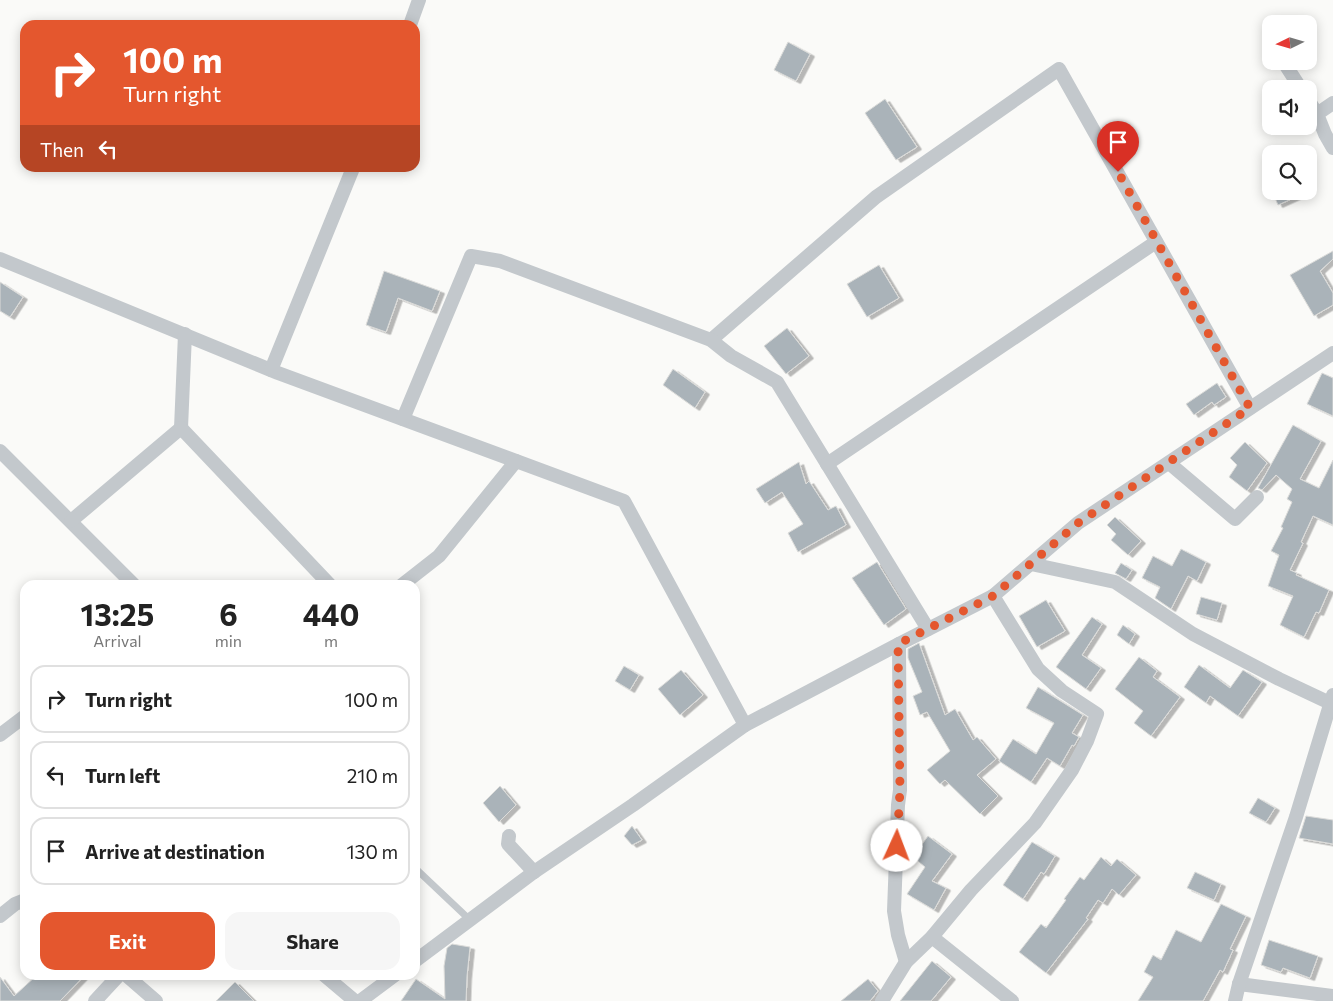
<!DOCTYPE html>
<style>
:root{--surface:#fff;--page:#f6f6f6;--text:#222;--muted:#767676;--line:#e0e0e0;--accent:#e4572e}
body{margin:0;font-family:Commissioner,sans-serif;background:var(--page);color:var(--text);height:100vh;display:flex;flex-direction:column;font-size:19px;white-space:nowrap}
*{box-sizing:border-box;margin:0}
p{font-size:16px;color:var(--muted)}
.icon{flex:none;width:28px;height:28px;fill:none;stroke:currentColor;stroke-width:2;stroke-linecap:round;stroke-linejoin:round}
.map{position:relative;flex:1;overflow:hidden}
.sheet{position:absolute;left:20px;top:580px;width:400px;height:400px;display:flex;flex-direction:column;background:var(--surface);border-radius:15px;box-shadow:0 2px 12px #0003}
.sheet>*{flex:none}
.top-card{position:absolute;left:20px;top:20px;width:400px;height:152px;border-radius:15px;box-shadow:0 2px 12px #0003;background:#e4572e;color:#fff;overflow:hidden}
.needle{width:32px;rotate:265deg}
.fabs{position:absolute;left:1262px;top:15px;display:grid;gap:10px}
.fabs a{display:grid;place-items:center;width:55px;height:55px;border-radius:10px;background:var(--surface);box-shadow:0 2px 12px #0003;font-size:25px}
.pin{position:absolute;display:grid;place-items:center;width:42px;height:42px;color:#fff;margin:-51px -21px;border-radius:50% 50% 50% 0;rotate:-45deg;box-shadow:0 0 5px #0007}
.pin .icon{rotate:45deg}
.me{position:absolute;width:55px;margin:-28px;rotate:2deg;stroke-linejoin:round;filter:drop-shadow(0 0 4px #0008)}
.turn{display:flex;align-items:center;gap:18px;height:105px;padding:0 20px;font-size:22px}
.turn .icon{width:65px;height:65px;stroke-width:2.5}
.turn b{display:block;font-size:35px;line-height:42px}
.then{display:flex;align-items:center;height:48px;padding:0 20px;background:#0003;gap:10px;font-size:19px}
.eta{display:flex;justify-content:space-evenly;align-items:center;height:85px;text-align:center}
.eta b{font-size:30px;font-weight:700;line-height:35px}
.button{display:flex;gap:10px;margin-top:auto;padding:10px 20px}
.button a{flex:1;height:58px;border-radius:15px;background:var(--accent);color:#fff;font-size:20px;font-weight:700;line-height:58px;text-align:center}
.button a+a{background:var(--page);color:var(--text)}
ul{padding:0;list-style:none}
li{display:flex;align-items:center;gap:15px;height:68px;margin:0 10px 8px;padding:0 10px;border:2px solid var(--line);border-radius:15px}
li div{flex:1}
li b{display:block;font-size:19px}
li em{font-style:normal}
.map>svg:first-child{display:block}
</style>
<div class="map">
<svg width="1333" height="1001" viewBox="0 0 1333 1001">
<defs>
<filter id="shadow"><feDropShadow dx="4.5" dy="2.5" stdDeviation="0" flood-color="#0004"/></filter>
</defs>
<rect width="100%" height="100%" fill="#fafaf8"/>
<!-- building -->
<g fill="#aab3b9" stroke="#dcdcda" filter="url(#shadow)">
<path d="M788,42l22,12 -14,27 -22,-11z"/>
<path d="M885,99l32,48 -21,13 -31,-47z"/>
<path d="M1272,191h37l-31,14z"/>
<path d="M1333,251v8l-13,12 13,22v12l-19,11 -24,-41z"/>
<path d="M879,265l20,33 -32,19 -20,-33z"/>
<path d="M384,271l56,20 -8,20 -34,-13 -12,34 -20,-7z"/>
<path d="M0,282l23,15 -13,20 -10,-6z"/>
<path d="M787,328l22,28 -23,18 -22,-28z"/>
<path d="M673,369l32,23 -10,16 -32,-23z"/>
<path d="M1322,373l11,5v38l-26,-12z"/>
<path d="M1217,383l9,14 -12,8 -2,-3 -18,13 -8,-11z"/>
<path d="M1293,425l28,16 -21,38 19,9 14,-28v65l-20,-9 -12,26 2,1 -13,27 7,3 -1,2 33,15 -10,23 -3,-1 -12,25 -24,-12 13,-29 -25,-10 11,-31 -8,-4 12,-23 -2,-1 11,-25 -5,-3 5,-10 -16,-14 -14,15 -4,-2z"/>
<path d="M1245,442l22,21 -20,28 -18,-14 8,-12 -7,-7z"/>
<path d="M799,462l7,22 3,-3 19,29 8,-4 10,19 -48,27 -10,-19 15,-9 -21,-32 -17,11 -9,-14z"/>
<path d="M1115,517l26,24 -13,14 -17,-15 5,-6 -9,-9z"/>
<path d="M1181,549l25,13 -9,19 -9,-5 -17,33 -16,-11 5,-11 -18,-9 11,-22 19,10z"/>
<path d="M877,562l29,47 -22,16 -32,-47z"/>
<path d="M1121,563l11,7 -6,9 -11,-6z"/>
<path d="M1201,597l21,6 -5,17 -21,-6z"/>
<path d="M1046,600l19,31 -28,16 -18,-31z"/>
<path d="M1092,617l10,7 -20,31 19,13 -15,21 -30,-22z"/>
<path d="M1123,625l12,9 -6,10 -12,-9z"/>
<path d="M919,643l26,72 10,-6 18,31 4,-3 19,22 -19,16 21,21 -18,18 -35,-34 -5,4 -13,-14 23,-19 -23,-39 -7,3 -7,-19 9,-4 -14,-34v-9z"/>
<path d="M1139,657l18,14 -4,6 27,20 -29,39 -17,-13 9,-12 -28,-22z"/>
<path d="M1199,665l31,23 13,-18 19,12 -24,34 -28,-20 -4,7 -22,-16z"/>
<path d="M624,666l15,9 -9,15 -15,-9z"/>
<path d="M681,670l22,25 -23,20 -22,-26z"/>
<path d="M1038,687l45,28 -11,18 7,4 -5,9 -2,-1 -12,21 -13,-8 -16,24 -32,-21 14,-22 23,15 18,-31 -28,-15z"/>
<path d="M500,786l16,19 -17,17 -16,-19z"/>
<path d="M1258,798l17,10 -9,14 -17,-9z"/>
<path d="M1306,816l27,4v24l-34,-6z"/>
<path d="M632,826l10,14 -10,5 -8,-9z"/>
<path d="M928,836l24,18 -20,27 14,7 -12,22 -27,-16 18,-27 -12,-10z"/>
<path d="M1032,842l23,14 -11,18 -3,-2 -18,27 -20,-14z"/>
<path d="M1101,857l10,9 6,-7 19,16 -17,20 -7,-6 -9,14 -5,-3 -12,18 2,1 -42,54 -27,-21 22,-28 5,4 20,-28 -2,-1 16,-22 4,3z"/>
<path d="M1195,872l26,12 -7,16 -27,-12z"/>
<path d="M1221,904l25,12 -16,33 3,1 -10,22 -3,-2 -17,31h-65l15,-24 -9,-5 9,-17 8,5 15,-30 25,12z"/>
<path d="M1269,940l49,16 -8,22 -27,-10 -2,4 -20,-7z"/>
<path d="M452,944l18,3 -3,29 -1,25h-65l15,-22 29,20 -1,-33 3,-18z"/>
<path d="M932,961l19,16 -20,24h-31z"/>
<path d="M37,975h48l-25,26h-60v-24l14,19z"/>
<path d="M868,979l10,12 -8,10h-29z"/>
<path d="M235,982l19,19h-38z"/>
</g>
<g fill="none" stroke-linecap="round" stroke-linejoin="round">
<!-- lane -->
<path stroke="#c3c8cc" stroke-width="7" d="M415,868l55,52"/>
<!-- street -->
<g stroke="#c3c8cc" stroke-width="14">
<path d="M410,25l9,-25"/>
<path d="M1283,61l18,28"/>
<path d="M1309,101l8,13"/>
<path d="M1333,103l-16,11 8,20 8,14"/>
<path d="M0,259l278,114 346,128 121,224"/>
<path d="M711,340l165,-143 183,-128 191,339"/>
<path d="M271,370l82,-202"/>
<path d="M403,419l68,-163 29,5 211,79 20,16 46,26 151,247"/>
<path d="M181,428l4,-94"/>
<path d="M0,451l134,134"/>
<path d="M1169,463l66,56 22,-22"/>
<path d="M827,464l329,-222"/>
<path d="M71,521l110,-93 149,157"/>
<path d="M1031,564l84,18 78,52 86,45 51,24"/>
<path d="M402,585l37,-29 77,-95"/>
<path d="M899,644l1,146 -2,15 -4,106 4,24 8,27"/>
<path d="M0,735l25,-19"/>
<path d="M509,836l-1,8 26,28"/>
<path d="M0,916l15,-12 10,-4"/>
<path d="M932,937l80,64"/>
<path d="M415,961l119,-89 99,-67 112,-80 154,-81 94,-48 85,-73 255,-170"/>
<path d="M126,975l30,26"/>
<path d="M324,975l31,26"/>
<path d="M1239,984l94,12"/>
<path d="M95,1001l24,-26"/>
<path d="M360,1001l35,-26"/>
<path d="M882,1001l24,-39 26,-25 39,-47 64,-67 37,-53 15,-29 10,-27 -35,-23 -24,-22 -45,-73"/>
<path d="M1235,1001l4,-17 57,-167 37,-122"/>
</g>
</g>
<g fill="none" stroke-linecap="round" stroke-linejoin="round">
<!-- route -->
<path stroke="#e4572e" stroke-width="9" stroke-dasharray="0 16.2" d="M897,846l3,-56 -2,-146 95,-48 85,-73 172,-115 -132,-236"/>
</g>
</svg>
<div class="fabs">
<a><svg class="needle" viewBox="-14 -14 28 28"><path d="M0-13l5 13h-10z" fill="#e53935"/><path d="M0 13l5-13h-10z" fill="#767676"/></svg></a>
<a><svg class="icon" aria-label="sound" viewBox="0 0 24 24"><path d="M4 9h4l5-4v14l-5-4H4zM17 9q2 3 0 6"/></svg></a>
<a><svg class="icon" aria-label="search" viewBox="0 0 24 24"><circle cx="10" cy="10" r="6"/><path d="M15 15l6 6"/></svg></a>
</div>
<div class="pin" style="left:1118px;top:172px;background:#d93025"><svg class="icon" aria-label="arrive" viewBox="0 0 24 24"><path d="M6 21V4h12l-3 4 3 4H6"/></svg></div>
<svg class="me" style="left:897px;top:846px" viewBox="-20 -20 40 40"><circle r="19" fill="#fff"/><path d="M0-13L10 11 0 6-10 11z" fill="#e4572e"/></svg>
<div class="top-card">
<div class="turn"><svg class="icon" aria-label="right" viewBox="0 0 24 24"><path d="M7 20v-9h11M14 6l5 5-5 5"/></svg><div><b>100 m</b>Turn right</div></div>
<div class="then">Then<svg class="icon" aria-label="left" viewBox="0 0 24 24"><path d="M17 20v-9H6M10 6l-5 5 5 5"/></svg></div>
</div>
<section class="sheet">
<div class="eta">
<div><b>13:25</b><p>Arrival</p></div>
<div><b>6</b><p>min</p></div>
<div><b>440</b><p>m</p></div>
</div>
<ul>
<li><svg class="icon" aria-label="right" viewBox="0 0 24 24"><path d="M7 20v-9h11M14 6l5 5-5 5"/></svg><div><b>Turn right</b></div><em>100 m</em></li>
<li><svg class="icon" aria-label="left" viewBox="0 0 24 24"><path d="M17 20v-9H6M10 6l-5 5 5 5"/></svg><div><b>Turn left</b></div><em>210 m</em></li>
<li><svg class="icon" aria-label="arrive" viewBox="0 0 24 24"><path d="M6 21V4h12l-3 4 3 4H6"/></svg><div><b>Arrive at destination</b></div><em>130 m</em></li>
</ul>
<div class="button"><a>Exit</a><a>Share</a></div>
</section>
</div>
